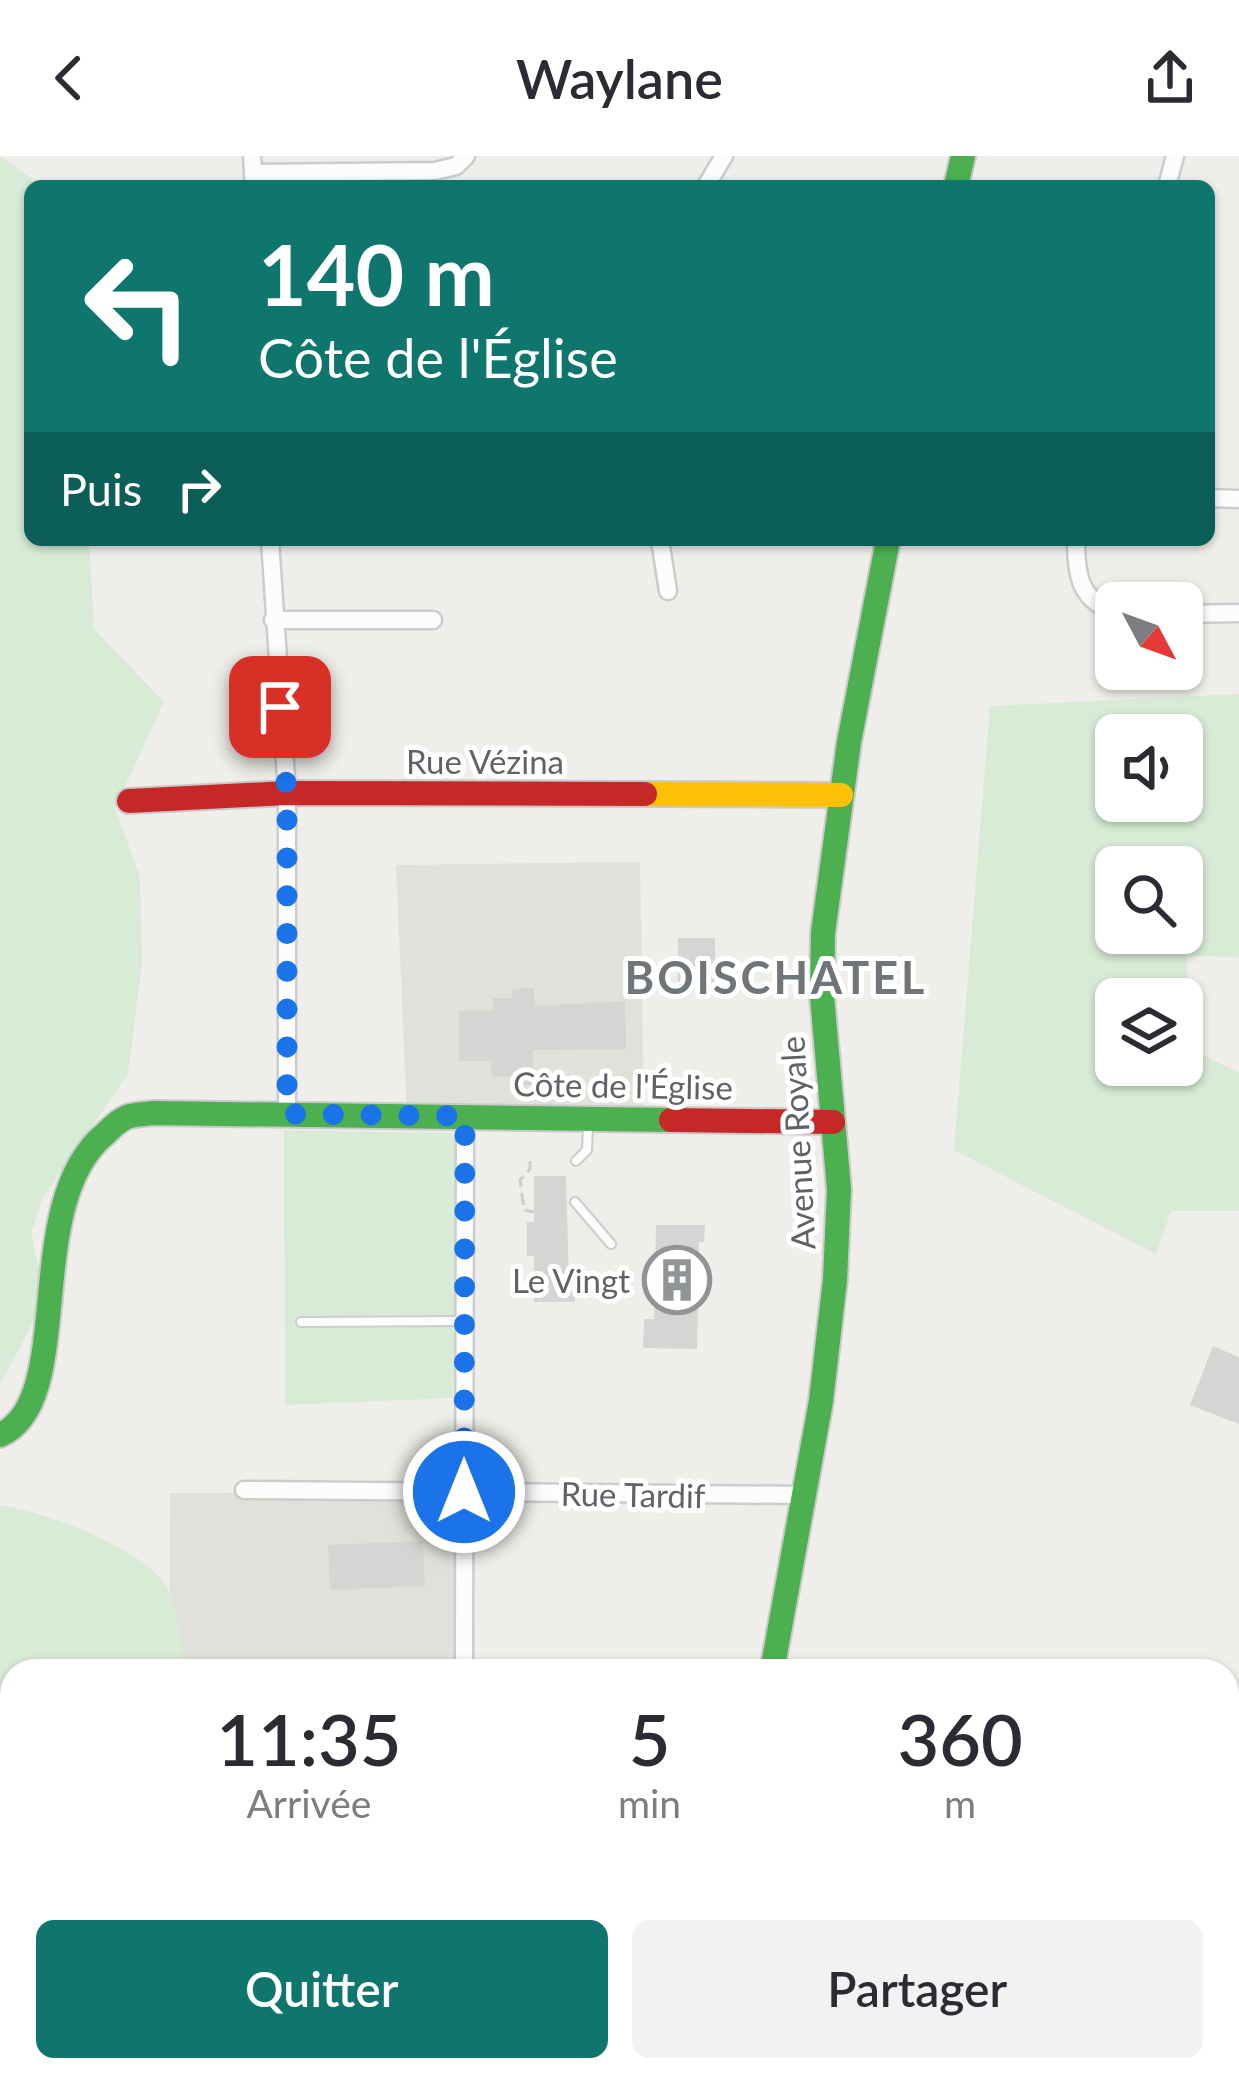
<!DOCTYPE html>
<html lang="fr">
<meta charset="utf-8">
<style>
:root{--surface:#fff;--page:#f2f2f3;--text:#2b2b33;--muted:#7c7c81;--accent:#0f766e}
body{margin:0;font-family:Lato,sans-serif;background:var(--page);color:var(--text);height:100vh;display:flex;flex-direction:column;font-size:45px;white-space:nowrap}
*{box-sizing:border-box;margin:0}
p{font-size:39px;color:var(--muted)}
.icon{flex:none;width:66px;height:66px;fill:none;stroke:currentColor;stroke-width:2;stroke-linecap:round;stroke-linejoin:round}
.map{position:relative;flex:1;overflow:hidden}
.panel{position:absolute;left:0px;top:1503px;width:1239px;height:423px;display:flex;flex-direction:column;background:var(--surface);border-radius:36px 36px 0 0;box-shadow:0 3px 9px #0004}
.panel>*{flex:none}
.top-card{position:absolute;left:24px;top:24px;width:1191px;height:366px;border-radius:18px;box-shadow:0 3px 9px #0004;background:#0f766e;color:#fff;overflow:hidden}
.needle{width:78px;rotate:131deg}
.controls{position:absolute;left:1095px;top:426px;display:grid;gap:24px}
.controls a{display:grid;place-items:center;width:108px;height:108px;border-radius:18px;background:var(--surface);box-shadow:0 3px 9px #0004;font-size:60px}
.pin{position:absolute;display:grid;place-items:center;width:102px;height:102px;color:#fff;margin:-51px;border-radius:24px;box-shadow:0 6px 18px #0006}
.me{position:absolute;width:132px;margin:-66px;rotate:0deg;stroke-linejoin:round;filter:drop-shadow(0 0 9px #0008)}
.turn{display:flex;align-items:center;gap:42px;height:252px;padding:0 36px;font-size:54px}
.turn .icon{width:156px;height:156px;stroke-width:2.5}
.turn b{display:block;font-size:84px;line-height:102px}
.then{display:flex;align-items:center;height:114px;padding:0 36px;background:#0003;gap:24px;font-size:45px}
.eta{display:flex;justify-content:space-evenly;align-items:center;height:204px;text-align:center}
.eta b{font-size:72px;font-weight:600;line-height:84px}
.action{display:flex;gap:24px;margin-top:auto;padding:24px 36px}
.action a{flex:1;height:138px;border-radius:18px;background:var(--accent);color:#fff;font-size:48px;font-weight:600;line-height:138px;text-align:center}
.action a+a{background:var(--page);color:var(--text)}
header{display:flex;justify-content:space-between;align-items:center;height:156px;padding:0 36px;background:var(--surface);font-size:54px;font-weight:600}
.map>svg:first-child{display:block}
</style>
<header><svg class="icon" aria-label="back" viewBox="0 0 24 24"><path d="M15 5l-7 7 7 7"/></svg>Waylane<svg class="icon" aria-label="share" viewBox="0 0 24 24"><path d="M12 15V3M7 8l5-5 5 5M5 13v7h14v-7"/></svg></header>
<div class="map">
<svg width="1239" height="1924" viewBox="0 0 1239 1924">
<rect width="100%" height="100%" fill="#efeeea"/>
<!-- education -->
<g fill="#e2e0da">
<path d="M640,706l4,256 -237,-3 -11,-250z"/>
<path d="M464,1336v179h-295l1,-178z"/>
</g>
<!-- green -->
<g fill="#d8ebd6" fill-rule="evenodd">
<path d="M0,0l42,30h-12v354h59l5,89 70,73 -49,106 25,69 2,84 -14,113 -86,125 -11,35 15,63 -46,88z"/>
<path d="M1239,538v263l-52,-1v92l52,24v139h-68l-15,43 -202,-104 36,-444zM1116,579h66v66h-66zM1116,711h66v66h-66zM1116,843h66v66h-66z"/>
<path d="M284,974l167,3 11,10 -9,255 -168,7z"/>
<path d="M0,1349c44,7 155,45 171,91 8,23 9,51 14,75h-173v399h133l-1,10h-144z"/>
</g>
<!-- building -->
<g fill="#d6d5d3">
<rect x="678" y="782" width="37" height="44"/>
<path d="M534,832l1,18 90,-5 1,48 -93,1v35h-19v-9l-22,1 -1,-16h-32v-50l34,-1v-12h19v-9z"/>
<path d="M534,1020h32l3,106h7l-1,20h-41v-46h-7v-34h7z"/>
<path d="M656,1069h49l-1,17h-5l-2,107 -54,-1 1,-29h10z"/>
<path d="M1213,1190l26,11v67l-49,-19z"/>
<path d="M423,1385l2,45 -95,4 -2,-45z"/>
</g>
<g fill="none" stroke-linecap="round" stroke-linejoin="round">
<!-- lane casing -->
<g stroke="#cbcccc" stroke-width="12">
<g id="lane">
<path d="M576,1005l11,-11 1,-25"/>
<path d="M575,1046l36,42"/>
<path d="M301,1166l162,-1"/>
</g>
</g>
<!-- street casing -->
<g stroke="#cbcccc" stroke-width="21">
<g id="street">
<path d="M252,0l2,30"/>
<path d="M253,17l182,-2 21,-5 10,-10"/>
<path d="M706,30l18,-30"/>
<path d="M1167,30l8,-30"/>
<path d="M1209,342l30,1"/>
<path d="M270,384l17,253v321"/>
<path d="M660,384l8,51"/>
<path d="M1076,384c0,33 3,62 40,71"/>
<path d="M1182,458l57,-1"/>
<path d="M273,464h160"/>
<path d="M244,1334l562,5"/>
<path d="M464,1515l1,-555"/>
<path d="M277,1924l1,-10"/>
<path d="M500,1924l1,-10"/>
</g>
</g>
<!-- fast casing -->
<g stroke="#cacacb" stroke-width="28">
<g id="fast">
<path d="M956,30l7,-30"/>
<path d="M0,1279c78,-34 20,-231 105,-301 6,-6 14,-14 22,-17 7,-3 19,-3 27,-4l517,7"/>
<path d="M772,1515l49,-270 14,-121 4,-91 -17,-193 1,-63 26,-191 39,-202"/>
<path d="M733,1914v10"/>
</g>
</g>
<!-- slow casing -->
<g stroke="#cacacb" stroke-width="28">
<path id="slow" d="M645,638l196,1"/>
</g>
<!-- jam casing -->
<g stroke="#cacacb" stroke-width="28">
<g id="jam">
<path d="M129,645l158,-8 358,1"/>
<path d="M671,964l162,2"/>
</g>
</g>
<!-- path -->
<path stroke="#cacfcc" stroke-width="3" stroke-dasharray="12 6" stroke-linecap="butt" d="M530,1005v8l-10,11 4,30 10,2"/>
<!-- lane -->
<use href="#lane" stroke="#fdfcfc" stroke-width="8"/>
<!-- street -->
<use href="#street" stroke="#fdfcfc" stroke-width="16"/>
<!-- fast -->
<use href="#fast" stroke="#4caf50" stroke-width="24"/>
<!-- slow -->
<use href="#slow" stroke="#ffc107" stroke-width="24"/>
<!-- jam -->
<use href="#jam" stroke="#c62828" stroke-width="24"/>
</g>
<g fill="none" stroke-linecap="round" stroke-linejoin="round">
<!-- route -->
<path stroke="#1a73e8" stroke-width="21" stroke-dasharray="0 37.8" d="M280,551l7,87v320l178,2 -1,376"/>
</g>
<!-- icons -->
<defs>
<g id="building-ring" transform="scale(3.45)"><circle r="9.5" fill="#fff" stroke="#919496" stroke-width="1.5"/><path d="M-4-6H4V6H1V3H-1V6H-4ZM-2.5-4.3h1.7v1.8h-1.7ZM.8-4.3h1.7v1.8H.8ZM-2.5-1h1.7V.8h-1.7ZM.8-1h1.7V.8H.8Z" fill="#919496"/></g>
</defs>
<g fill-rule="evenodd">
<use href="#building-ring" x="677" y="1124"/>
</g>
<g text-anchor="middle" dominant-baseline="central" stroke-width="10" stroke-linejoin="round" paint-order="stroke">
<!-- street labels -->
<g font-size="33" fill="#5f6368" stroke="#fff">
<text x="485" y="605">Rue Vézina</text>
<text transform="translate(623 929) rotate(1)">Côte de l'Église</text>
<text transform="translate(797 987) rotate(-93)">Avenue Royale</text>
<text transform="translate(633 1338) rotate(1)">Rue Tardif</text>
</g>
<!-- poi labels -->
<g font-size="33" fill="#5f6368" stroke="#fff" text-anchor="end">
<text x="630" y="1124">Le Vingt</text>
</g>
<!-- district labels -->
<g font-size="45" font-weight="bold" letter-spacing="3" fill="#70757a" stroke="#fff">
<text x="776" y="821">BOISCHATEL</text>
</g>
</g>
</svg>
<div class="controls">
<a><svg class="needle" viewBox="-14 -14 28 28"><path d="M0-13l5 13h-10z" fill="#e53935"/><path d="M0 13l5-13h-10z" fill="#7c7c81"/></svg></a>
<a><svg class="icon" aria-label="sound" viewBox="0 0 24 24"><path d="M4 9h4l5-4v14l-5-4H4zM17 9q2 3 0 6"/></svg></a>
<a><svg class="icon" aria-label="search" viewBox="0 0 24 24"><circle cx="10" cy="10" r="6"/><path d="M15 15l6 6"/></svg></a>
<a><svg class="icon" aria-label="layers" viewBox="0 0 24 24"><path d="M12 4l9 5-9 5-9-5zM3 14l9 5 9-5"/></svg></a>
</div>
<div class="pin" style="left:280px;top:551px;background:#d93025"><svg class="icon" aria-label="arrive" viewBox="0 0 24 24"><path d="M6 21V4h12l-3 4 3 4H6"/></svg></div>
<svg class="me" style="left:464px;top:1336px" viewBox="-20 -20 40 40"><circle r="17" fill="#1a73e8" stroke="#fff" stroke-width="3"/><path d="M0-11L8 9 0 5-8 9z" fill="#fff"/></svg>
<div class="top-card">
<div class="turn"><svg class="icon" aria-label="left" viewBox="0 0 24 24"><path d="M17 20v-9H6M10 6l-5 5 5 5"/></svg><div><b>140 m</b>Côte de l'Église</div></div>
<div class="then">Puis<svg class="icon" aria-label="right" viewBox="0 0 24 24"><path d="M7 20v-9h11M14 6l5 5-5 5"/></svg></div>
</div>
<section class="panel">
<div class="eta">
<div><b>11:35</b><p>Arrivée</p></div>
<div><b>5</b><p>min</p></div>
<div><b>360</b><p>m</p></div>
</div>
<div class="action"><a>Quitter</a><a>Partager</a></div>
</section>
</div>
